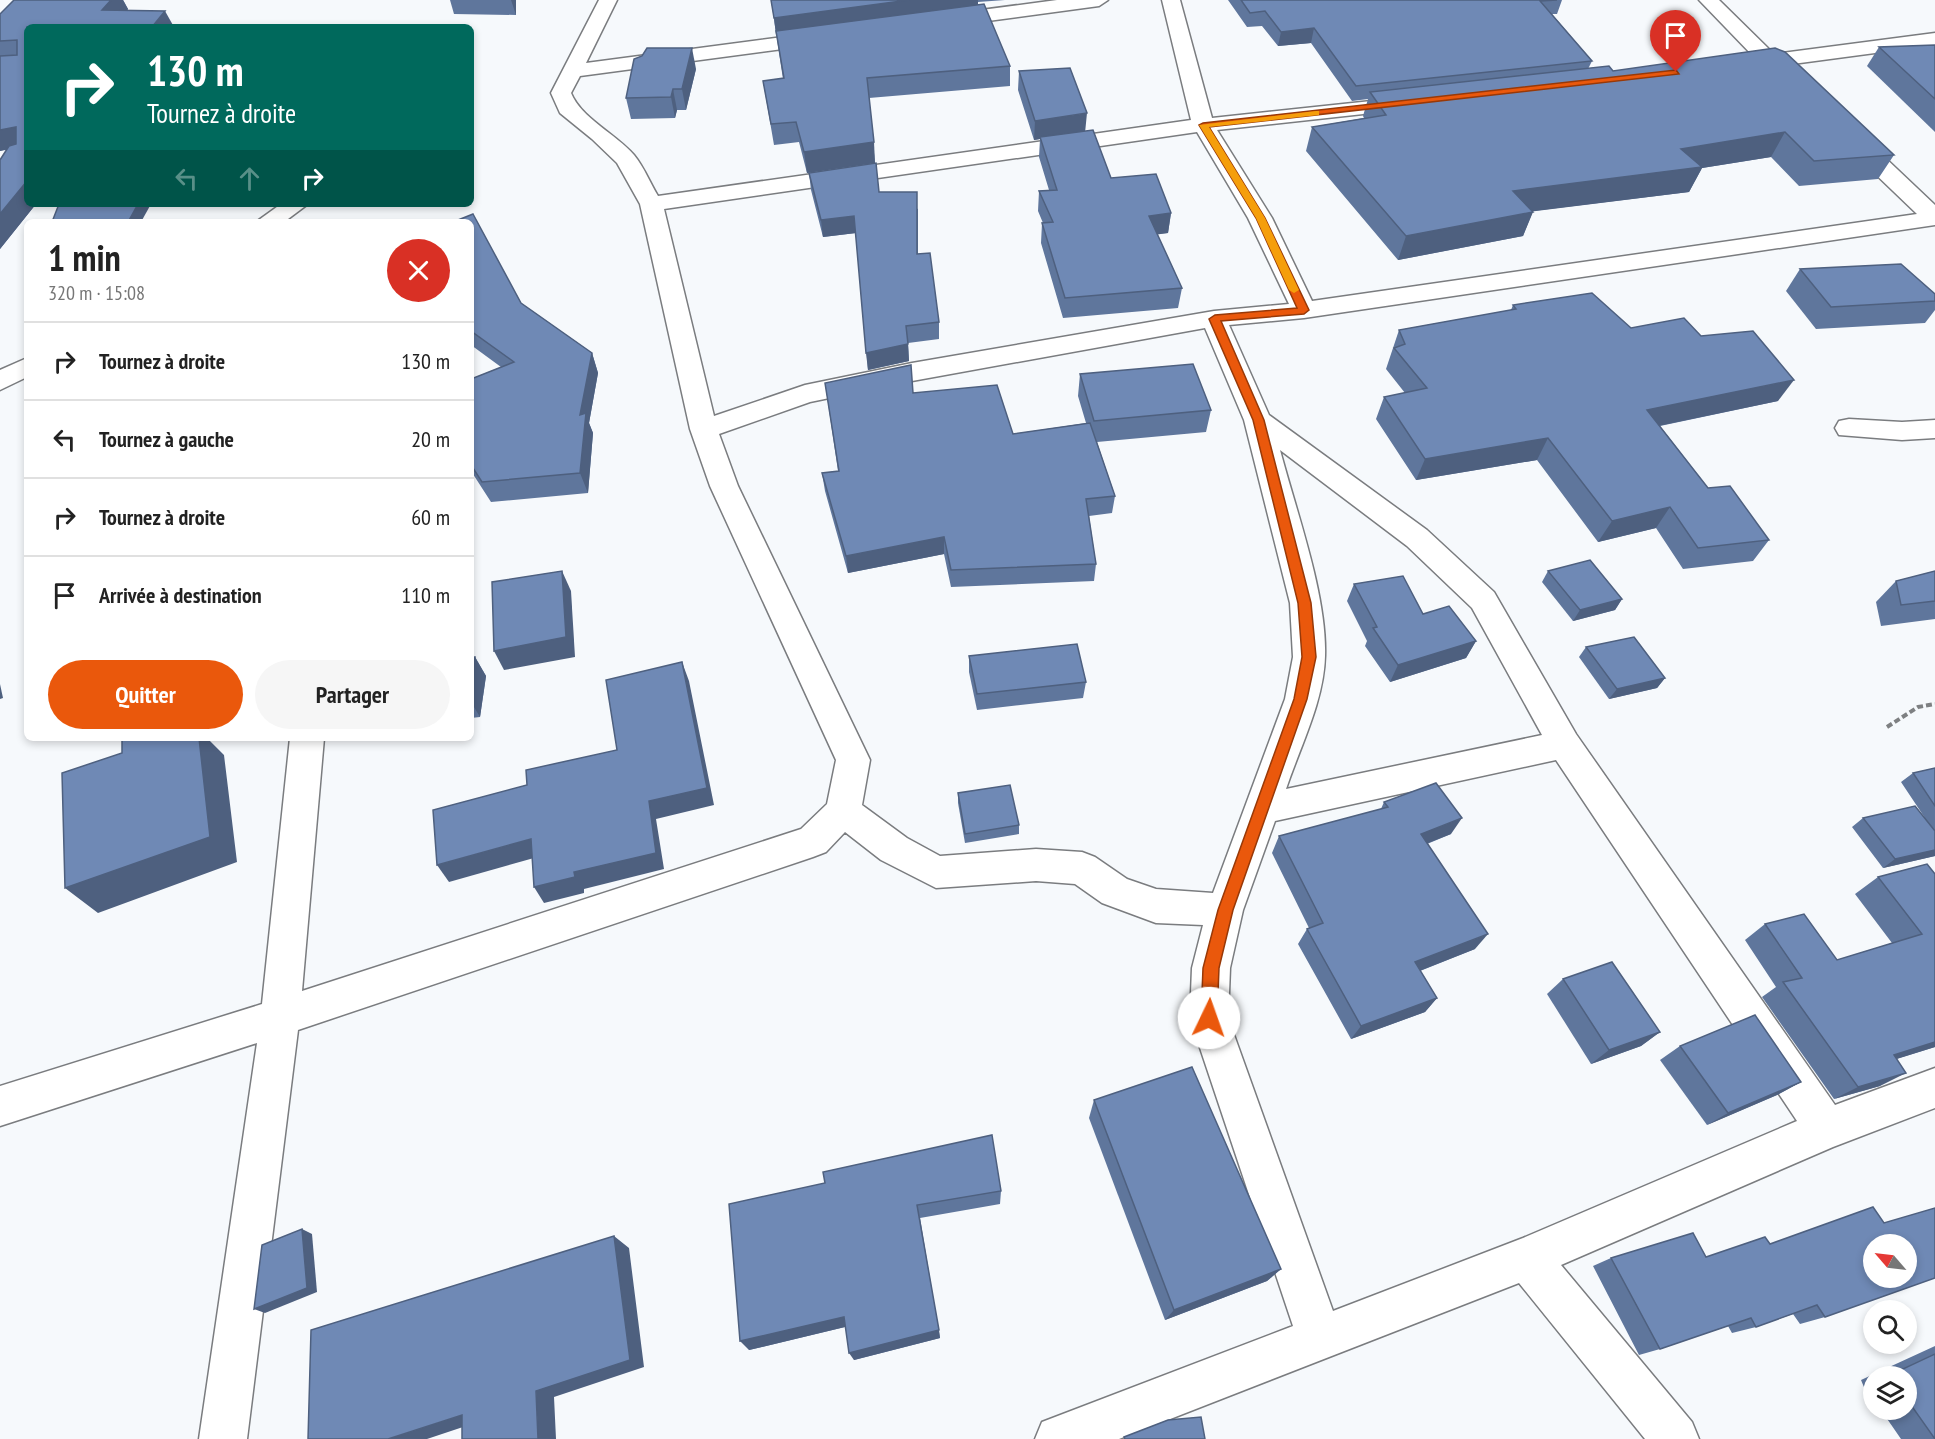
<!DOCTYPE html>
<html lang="fr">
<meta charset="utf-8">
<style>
:root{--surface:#fff;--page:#f6f6f6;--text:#222;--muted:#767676;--line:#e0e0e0;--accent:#ea580c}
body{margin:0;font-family:"PT Sans Narrow",sans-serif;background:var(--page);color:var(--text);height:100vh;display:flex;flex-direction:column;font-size:22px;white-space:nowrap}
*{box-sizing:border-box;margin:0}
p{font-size:20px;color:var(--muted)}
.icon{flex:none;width:33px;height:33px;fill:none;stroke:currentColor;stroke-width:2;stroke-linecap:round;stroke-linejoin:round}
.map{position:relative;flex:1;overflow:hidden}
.details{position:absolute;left:24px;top:219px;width:450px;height:522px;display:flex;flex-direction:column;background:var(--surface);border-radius:9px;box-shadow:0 3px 9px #0003}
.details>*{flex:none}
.hud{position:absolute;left:24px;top:24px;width:450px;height:183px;border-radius:9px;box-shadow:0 3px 9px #0003;background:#00695c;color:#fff;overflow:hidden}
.needle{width:39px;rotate:298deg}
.fabs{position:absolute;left:1863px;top:1234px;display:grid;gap:12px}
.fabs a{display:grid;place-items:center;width:54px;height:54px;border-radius:50%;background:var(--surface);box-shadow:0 3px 9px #0003;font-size:30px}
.pin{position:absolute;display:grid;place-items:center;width:51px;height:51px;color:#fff;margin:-62px -26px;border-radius:50% 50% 50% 0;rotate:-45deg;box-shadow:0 0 6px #0007}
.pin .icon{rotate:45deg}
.me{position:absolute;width:66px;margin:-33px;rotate:3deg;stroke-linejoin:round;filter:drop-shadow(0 0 4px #0008)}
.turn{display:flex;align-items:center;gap:21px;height:126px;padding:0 24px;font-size:27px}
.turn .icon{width:78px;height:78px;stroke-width:2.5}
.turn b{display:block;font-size:42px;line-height:51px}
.lanes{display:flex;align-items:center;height:57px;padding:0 24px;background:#0003;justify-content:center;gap:30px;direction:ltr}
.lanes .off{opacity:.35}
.round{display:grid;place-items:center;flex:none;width:63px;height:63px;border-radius:32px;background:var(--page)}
.summary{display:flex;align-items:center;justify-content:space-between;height:102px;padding:0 24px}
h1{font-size:36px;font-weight:700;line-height:45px}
.primary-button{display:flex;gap:12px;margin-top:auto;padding:12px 24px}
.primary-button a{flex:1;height:69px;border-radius:36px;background:var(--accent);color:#fff;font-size:24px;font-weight:700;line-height:69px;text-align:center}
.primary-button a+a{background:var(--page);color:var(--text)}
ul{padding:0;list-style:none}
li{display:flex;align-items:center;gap:18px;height:78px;padding:0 24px;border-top:2px solid var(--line)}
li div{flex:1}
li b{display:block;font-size:22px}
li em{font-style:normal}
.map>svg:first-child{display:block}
</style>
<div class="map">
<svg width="1935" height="1439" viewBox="0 0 1935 1439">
<rect width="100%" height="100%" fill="#f6f9fc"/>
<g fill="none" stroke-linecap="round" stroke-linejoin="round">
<!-- minor casing -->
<g stroke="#7a7c7f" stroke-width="3">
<g id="minor">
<path d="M599,0h18l-31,63 235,-31 10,6 -10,6 -241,32 -9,17c10,25 45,41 63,62 10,12 16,28 24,41l533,-76 -29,-120h18l32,118 197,-21 7,2 3,4 -3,4 -7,2 -192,21 55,88 40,83 605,-87 -73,-70 -3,-5 3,-5h16l75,71v20l-631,93 -75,7 40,90 158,115 67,62 82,142 259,371 100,-37v40l-102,39 -272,118 131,157 7,17h-54l-126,-156 -400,156h-84l7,-17 251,-96 -103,-308 2,-50 11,-43 -47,-2 -54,-20 -27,-19 -39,-3 -100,7 -55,-28 -36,-28 -19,20 -13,5 -515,173 -51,409h-48l58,-396 -257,83v-40l262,-82 28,-266h34l-22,253 499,-162 26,-25 9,-44 -126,-274 -20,-57 -50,-225 -23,-41 -25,-24 -32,-26 -9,-20zM1197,132l51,86 41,86 -75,7 -302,52 -107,22 -91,31 -50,-207zM1205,328l39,92 46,183 3,54 -8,42 -72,194 -57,-4 -29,-10 -32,-22 -13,-5 -46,-3 -96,7 -33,-18 -45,-33 8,-45 -132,-274 -19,-52 91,-32 102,-21zM1280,450l127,96 65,62 70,127 -256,54c14,-42 38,-88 39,-133 2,-61 -29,-145 -45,-206zM1556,760l241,361 -274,117 -190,73 -105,-293 2,-50 13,-58 32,-89z"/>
<path d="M1057,0h51l-9,6 -156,21 -10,-6 10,-6z"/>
<path d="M1699,0h20l55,54 161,-21v12l-150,20 4,5 -3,4c-10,3 -14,1 -21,-6h-26l-3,-4 3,-4 15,-3z"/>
<path d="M281,204h27l-24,18h-28z"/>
<path d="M27,358v19l-27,13v-20z"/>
<path d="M1849,419l53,3 33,-2v18l-33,2 -63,-5 -4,-7 4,-7z"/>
</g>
</g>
<!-- path -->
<path stroke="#7e8082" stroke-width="4" stroke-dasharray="6 3" stroke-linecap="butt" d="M1887,727l31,-20 17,-3"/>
<!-- minor -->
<use href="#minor" fill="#fff" fill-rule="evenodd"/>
</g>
<!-- wall -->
<g fill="#5f769c">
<path d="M14,0h109l5,9 -101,195h9l-36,45v-89l7,-11 -7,2v-137z"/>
<path d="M450,0h66v15l-62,-1z"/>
<path d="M771,0h234l-27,2v3l32,61v20l-141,12 6,65 -68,10 -8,-31 -25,3 -11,-64 20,-2z"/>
<path d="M1228,0h334l-5,14h-5l40,47 -4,8 25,2 281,84 -16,24 -79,7 -28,-29 -69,11 -13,24 -156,19 -10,25 -125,24 -92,-109 6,-24 52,-9 -1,-2 5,-17 -16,2 -41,-58 -33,3 -16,-20 -15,1z"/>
<path d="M1935,45v87l-68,-66 12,-19z"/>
<path d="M696,69l-10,41h-9l-2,8 -44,1 -5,-21z"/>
<path d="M1019,71l66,60 26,47 60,35 -3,20 -11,1 25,54 -4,20 -115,10 -22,-75 1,-20h1l-5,-12 1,-20 10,-1 -10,-33 1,-18 -6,1 -16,-50z"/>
<path d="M809,173l70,19 39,17v45l21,68v17l-31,4 1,18 -41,9 -12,-137 -33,4 -12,-47z"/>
<path d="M471,222l50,81 71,50 6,20 -9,50 4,10 -5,60 -97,9 -20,-31v-92l30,-12 -30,-22z"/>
<path d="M1800,269l135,32v9l-10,13 -109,6 -30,-38z"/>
<path d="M1513,305l118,23 70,8 77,65 -118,25 48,62 61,52 -16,21 -70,8 -27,-41 -58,14 -61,-82 -121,20 -40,-61 8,-22 21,-4 -19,-24 13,-39 112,-20z"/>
<path d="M1080,374l131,36 -5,22 -109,10 18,54 -3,17 -23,3 7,48 -2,17 -143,6 -7,-33 -96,19 -23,-82 -3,-18 16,-2 -13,-88 88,10 100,41 73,-11 -8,-27z"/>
<path d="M1548,571l74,28 -7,11 -42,11 -31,-39z"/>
<path d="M1935,571v48l-54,7 -5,-24 20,-21z"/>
<path d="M1354,584l69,30 53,27 -10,17 -76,24 -25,-36 2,-5 -20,-40z"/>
<path d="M1586,647l79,31 -8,10 -48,11 -30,-42z"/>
<path d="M969,656l117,26 -3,16 -106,12 -8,-38z"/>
<path d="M471,657h4l11,19 -6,41 -9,1z"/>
<path d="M1935,768v88l-52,12 -31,-41 11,-9h62l-24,-36 12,-9z"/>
<path d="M958,793l61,32v9l-54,9 -7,-40z"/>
<path d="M1384,802l67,32 -24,10 48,105 -55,22 17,27 -12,14 -74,27 -53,-95 9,-15 2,-1 -37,-75 7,-17 102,-27z"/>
<path d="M1927,864l8,183 -39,12 -16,27 -46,13 -72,-102 14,-10 -31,-47 20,-16 72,36 55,-17 -37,-49 23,-17z"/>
<path d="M1563,979l97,53 -19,14 -50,18 -44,-70z"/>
<path d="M1680,1046l121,36 -24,13 -70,30 -47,-65z"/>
<path d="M1094,1100l187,169 -14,12 -102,39 -76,-202z"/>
<path d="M1001,1191l-1,13 -80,14 20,120 -86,22 -9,-33 -96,23 -20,-146z"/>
<path d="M1873,1207l-48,110 -25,7 -7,-10 -37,13 -24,6 -4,-7 -68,23 -21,6 -46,-89 18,-8 95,-1 64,-13z"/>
<path d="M1935,1346v93h-34l-20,-29h25v-33h-32v27h-3l-10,-24z"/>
</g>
<!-- shaded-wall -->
<g fill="#4e607f">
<path d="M111,0h12l5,9 -16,18 -10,-17z"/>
<path d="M511,0h5v15z"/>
<path d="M909,0h69v8l-202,27 -2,-17z"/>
<path d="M165,11l9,16h-22z"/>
<path d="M1314,28l-3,15 -33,3 3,-14z"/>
<path d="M692,48l4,21 -10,41 -4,-21z"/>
<path d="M673,89l4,21 -2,8 -4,-21z"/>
<path d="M1087,113l-2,20 -45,4v2l-6,1 1,-19z"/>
<path d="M16,127l11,19 -27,5v-21z"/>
<path d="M1785,132l-14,25 -69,11 -13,24 -186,23 10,-24 168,-42z"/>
<path d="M874,142l1,21 -68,10 -3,-21z"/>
<path d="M27,181v23h9l-36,45v-35z"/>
<path d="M138,204h13l-10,18h-13z"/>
<path d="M1533,212l-10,24 -125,24 8,-24z"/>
<path d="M1171,213l-3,20 -22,3 3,-20z"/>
<path d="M854,216l2,17 -33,4 -2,-17z"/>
<path d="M908,344l1,17 -41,9 -2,-17z"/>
<path d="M592,353l6,20 -9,50 4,10 -5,60 -8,-20v-58z"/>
<path d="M1794,380l-16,21 -144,30 13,-21z"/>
<path d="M1548,438l-11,22 -121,20 9,-21z"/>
<path d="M1670,507l-14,21 -58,14 14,-21z"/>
<path d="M944,537v17l-96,19 -2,-17z"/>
<path d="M562,571l9,20 4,66 -71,13 -10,-19z"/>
<path d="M1622,599l-7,11 -42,11 7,-11z"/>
<path d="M1476,641l-10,17 -76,24 8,-17z"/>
<path d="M475,657l11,19 -6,41 -9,-15v-20z"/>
<path d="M682,662l7,19 25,124 -58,14 8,50 -80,20v4l-40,10 -10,-16 40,-15 75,-71z"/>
<path d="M1665,678l-8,10 -48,11 8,-10z"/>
<path d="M0,684l3,14 -3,1z"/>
<path d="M189,738h20v2l15,15 13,107 -139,51 -33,-25z"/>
<path d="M1462,818l-11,16 -41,16 11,-16z"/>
<path d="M531,839l10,17 -92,26 -12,-17z"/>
<path d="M1935,850v6l-52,12 12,-9z"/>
<path d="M1488,934l-13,15 -71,28 11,-15z"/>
<path d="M1437,998l-12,14 -74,27 10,-13z"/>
<path d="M1660,1032l-19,14 -50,18 18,-14z"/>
<path d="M1935,1042v5l-67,21 26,-13z"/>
<path d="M1906,1073l-26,13 -46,13 24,-12z"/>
<path d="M1801,1082l-24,13 -70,30 21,-12z"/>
<path d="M302,1229l10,5 5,58 -52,21 -11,-4z"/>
<path d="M614,1236l15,12 15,119 -90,30 2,42h-18l-2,-48z"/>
<path d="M1281,1269l-14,12 -102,39 9,-10z"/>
<path d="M844,1317l5,9 -100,24 -9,-9z"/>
<path d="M939,1330l1,8 -86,22 -5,-7z"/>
<path d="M462,1415l22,5 -57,19h-39z"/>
</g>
<!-- building -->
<g fill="#6f89b5" stroke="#4e607f" stroke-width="1.5" fill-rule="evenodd">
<path d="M14,0h97l-9,10 63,1 -13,16h-125v154l-27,33v-54l9,-14 7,-2v-17l-16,3v-74l17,-1v-15l-17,1v-27z"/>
<path d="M771,0h138l-135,18z"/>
<path d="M1241,0h316l-17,1 52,60 -236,25 -42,-58 -33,4 -16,-21 -15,2z"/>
<path d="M984,4l26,62 -143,12 7,64 -70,10 -8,-30 -25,2 -8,-43 21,-3 -8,-47z"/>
<path d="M1935,45v54l-56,-52z"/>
<path d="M647,48h45l-10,41h-9l-2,8 -45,1 8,-39 8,-3z"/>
<path d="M1775,48l10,4 109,103 -80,6 -29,-29 -104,17 21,18 -189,24 20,21 -127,24 -94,-109 74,-12 -16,-23 239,-26 4,5z"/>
<path d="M1070,68l17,45 -52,8 -16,-50z"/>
<path d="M1093,130l18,48 45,-4 15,39 -22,3 33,72 -117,10 -23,-75 11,-1 -14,-31 18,-1 -17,-53z"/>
<path d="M876,163l3,29h38v62l13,-1 9,69 -33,4 2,18 -42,9 -12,-137 -33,4 -12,-47z"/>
<path d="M59,204h79l-10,18h-76z"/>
<path d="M473,214l48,89 71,50 -12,62 6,-2 -6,60 -98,9 -11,-17v-86l43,-17 -43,-31v-109h-18z"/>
<path d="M1901,264l34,30v7l-104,6 -31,-38z"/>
<path d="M1592,293l39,35 53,-10 17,18 52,-5 41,49 -147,30 61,78 22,-2 39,54 -71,8 -28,-41 -58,14 -64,-83 -123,21 -41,-62 43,-9 -33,-40 11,-4 -6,-14 117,-21 -3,-4z"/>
<path d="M1193,364l18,46 -117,11 -14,-47z"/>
<path d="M911,365l2,28 84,-8 16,49 77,-11 25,73 -29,3 10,65 -145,6 -7,-33 -98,19 -24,-83 17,-2 -14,-88z"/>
<path d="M1590,560l32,39 -42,11 -32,-39z"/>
<path d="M562,571l4,66 -72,14 -2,-69z"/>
<path d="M1935,571v30l-34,4 -5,-24z"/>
<path d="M1403,576l20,38 26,-8 27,35 -78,24 -25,-37 4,-1 -23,-43z"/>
<path d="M1634,637l31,41 -48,11 -31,-42z"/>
<path d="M1077,644l9,38 -109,12 -8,-38z"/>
<path d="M471,657h4l-4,25z"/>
<path d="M682,662l25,126 -58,13 7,52 -82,19 1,5 -41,10 -3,-48 -94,26 -4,-55 94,-25 -1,-15 91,-20 -11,-70z"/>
<path d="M122,738h77l11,99 -145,51 -3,-115 60,-20z"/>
<path d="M1935,768v38l-22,-33z"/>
<path d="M1436,783l26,35 -41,16 67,100 -73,28 22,36 -76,28 -54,-97 16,-6 -44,-87 109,-29 -4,-5z"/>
<path d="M1010,785l9,40 -54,9 -7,-41z"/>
<path d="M1915,806l20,25v19l-40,9 -32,-41z"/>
<path d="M1927,864l8,10v168l-41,13 12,18 -48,14 -75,-105 19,-4 -37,-54 39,-10 33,46 85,-26 -44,-57z"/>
<path d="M1612,962l48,70 -51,18 -46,-71z"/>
<path d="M1755,1015l46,67 -73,31 -48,-67z"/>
<path d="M1192,1067l89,202 -107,41 -80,-210z"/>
<path d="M992,1135l9,56 -84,14 22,125 -90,23 -5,-36 -104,24 -11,-137 96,-21 -2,-11z"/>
<path d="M1873,1207l11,16 51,-15v70l-110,39 -8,-12 -61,22 -5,-9 -91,31 -49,-91 82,-25 13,24 59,-20 5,7zM1874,1245h32v33h-32z"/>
<path d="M302,1229l5,59 -53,21 8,-64z"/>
<path d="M614,1236l16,124 -94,31 2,48h-76v-24l-74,24h-80l3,-109z"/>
<path d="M1935,1354v85l-29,-41v-21h-15l-1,-2z"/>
<path d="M1201,1417l4,22h-80l-1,-2 44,-17z"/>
</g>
<!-- route -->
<path fill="#ea580c" stroke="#983908" stroke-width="1.5" d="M1676,70l3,4 -470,53 56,91 44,92 -5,4 -83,7 43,99 47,183 5,54 -9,42 -74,211 -14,58 -2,50 -2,6 -6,2 -6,-2 -2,-6 2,-50 15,-58 76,-211 8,-42 -4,-54 -45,-183 -44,-101 6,-4 82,-7 -41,-90 -57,-93 4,-2z"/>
<!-- slow -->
<path fill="#f59e0b" d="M1316,111h3v4l-110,12 56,91 34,72 -5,3 -5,-3 -33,-72 -57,-93z"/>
</svg>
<div class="fabs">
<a><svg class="needle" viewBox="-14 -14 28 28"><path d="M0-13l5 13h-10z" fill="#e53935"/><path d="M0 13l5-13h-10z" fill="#767676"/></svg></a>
<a><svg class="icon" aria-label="search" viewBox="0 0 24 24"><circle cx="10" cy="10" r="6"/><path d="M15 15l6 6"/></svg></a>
<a><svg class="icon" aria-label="layers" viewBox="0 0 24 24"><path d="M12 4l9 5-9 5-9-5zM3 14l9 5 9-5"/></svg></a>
</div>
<div class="pin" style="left:1676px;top:72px;background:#d93025"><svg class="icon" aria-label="arrive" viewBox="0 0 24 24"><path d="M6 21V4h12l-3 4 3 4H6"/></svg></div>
<svg class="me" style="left:1209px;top:1018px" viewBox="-20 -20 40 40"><circle r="19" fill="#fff"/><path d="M0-13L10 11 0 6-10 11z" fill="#ea580c"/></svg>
<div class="hud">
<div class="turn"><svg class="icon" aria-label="right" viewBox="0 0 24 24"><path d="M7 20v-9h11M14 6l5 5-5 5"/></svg><div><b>130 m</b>Tournez à droite</div></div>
<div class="lanes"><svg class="icon off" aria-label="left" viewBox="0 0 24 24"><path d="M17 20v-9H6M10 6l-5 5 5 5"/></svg><svg class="icon off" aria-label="ahead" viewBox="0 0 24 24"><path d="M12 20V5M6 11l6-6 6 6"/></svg><svg class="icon" aria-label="right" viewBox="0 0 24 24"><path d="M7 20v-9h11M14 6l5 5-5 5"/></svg></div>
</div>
<section class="details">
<div class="summary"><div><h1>1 min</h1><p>320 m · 15:08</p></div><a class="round" style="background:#d93025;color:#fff"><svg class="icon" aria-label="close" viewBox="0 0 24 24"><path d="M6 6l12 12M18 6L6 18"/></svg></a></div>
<ul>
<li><svg class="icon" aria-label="right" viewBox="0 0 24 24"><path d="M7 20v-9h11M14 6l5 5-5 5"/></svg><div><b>Tournez à droite</b></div><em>130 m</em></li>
<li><svg class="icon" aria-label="left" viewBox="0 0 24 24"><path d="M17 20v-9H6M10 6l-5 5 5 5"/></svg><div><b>Tournez à gauche</b></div><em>20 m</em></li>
<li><svg class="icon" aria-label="right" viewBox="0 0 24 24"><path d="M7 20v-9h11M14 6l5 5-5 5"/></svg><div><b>Tournez à droite</b></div><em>60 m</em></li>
<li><svg class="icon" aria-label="arrive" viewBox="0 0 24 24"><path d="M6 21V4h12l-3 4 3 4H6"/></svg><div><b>Arrivée à destination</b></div><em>110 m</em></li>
</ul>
<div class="primary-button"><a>Quitter</a><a>Partager</a></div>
</section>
</div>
